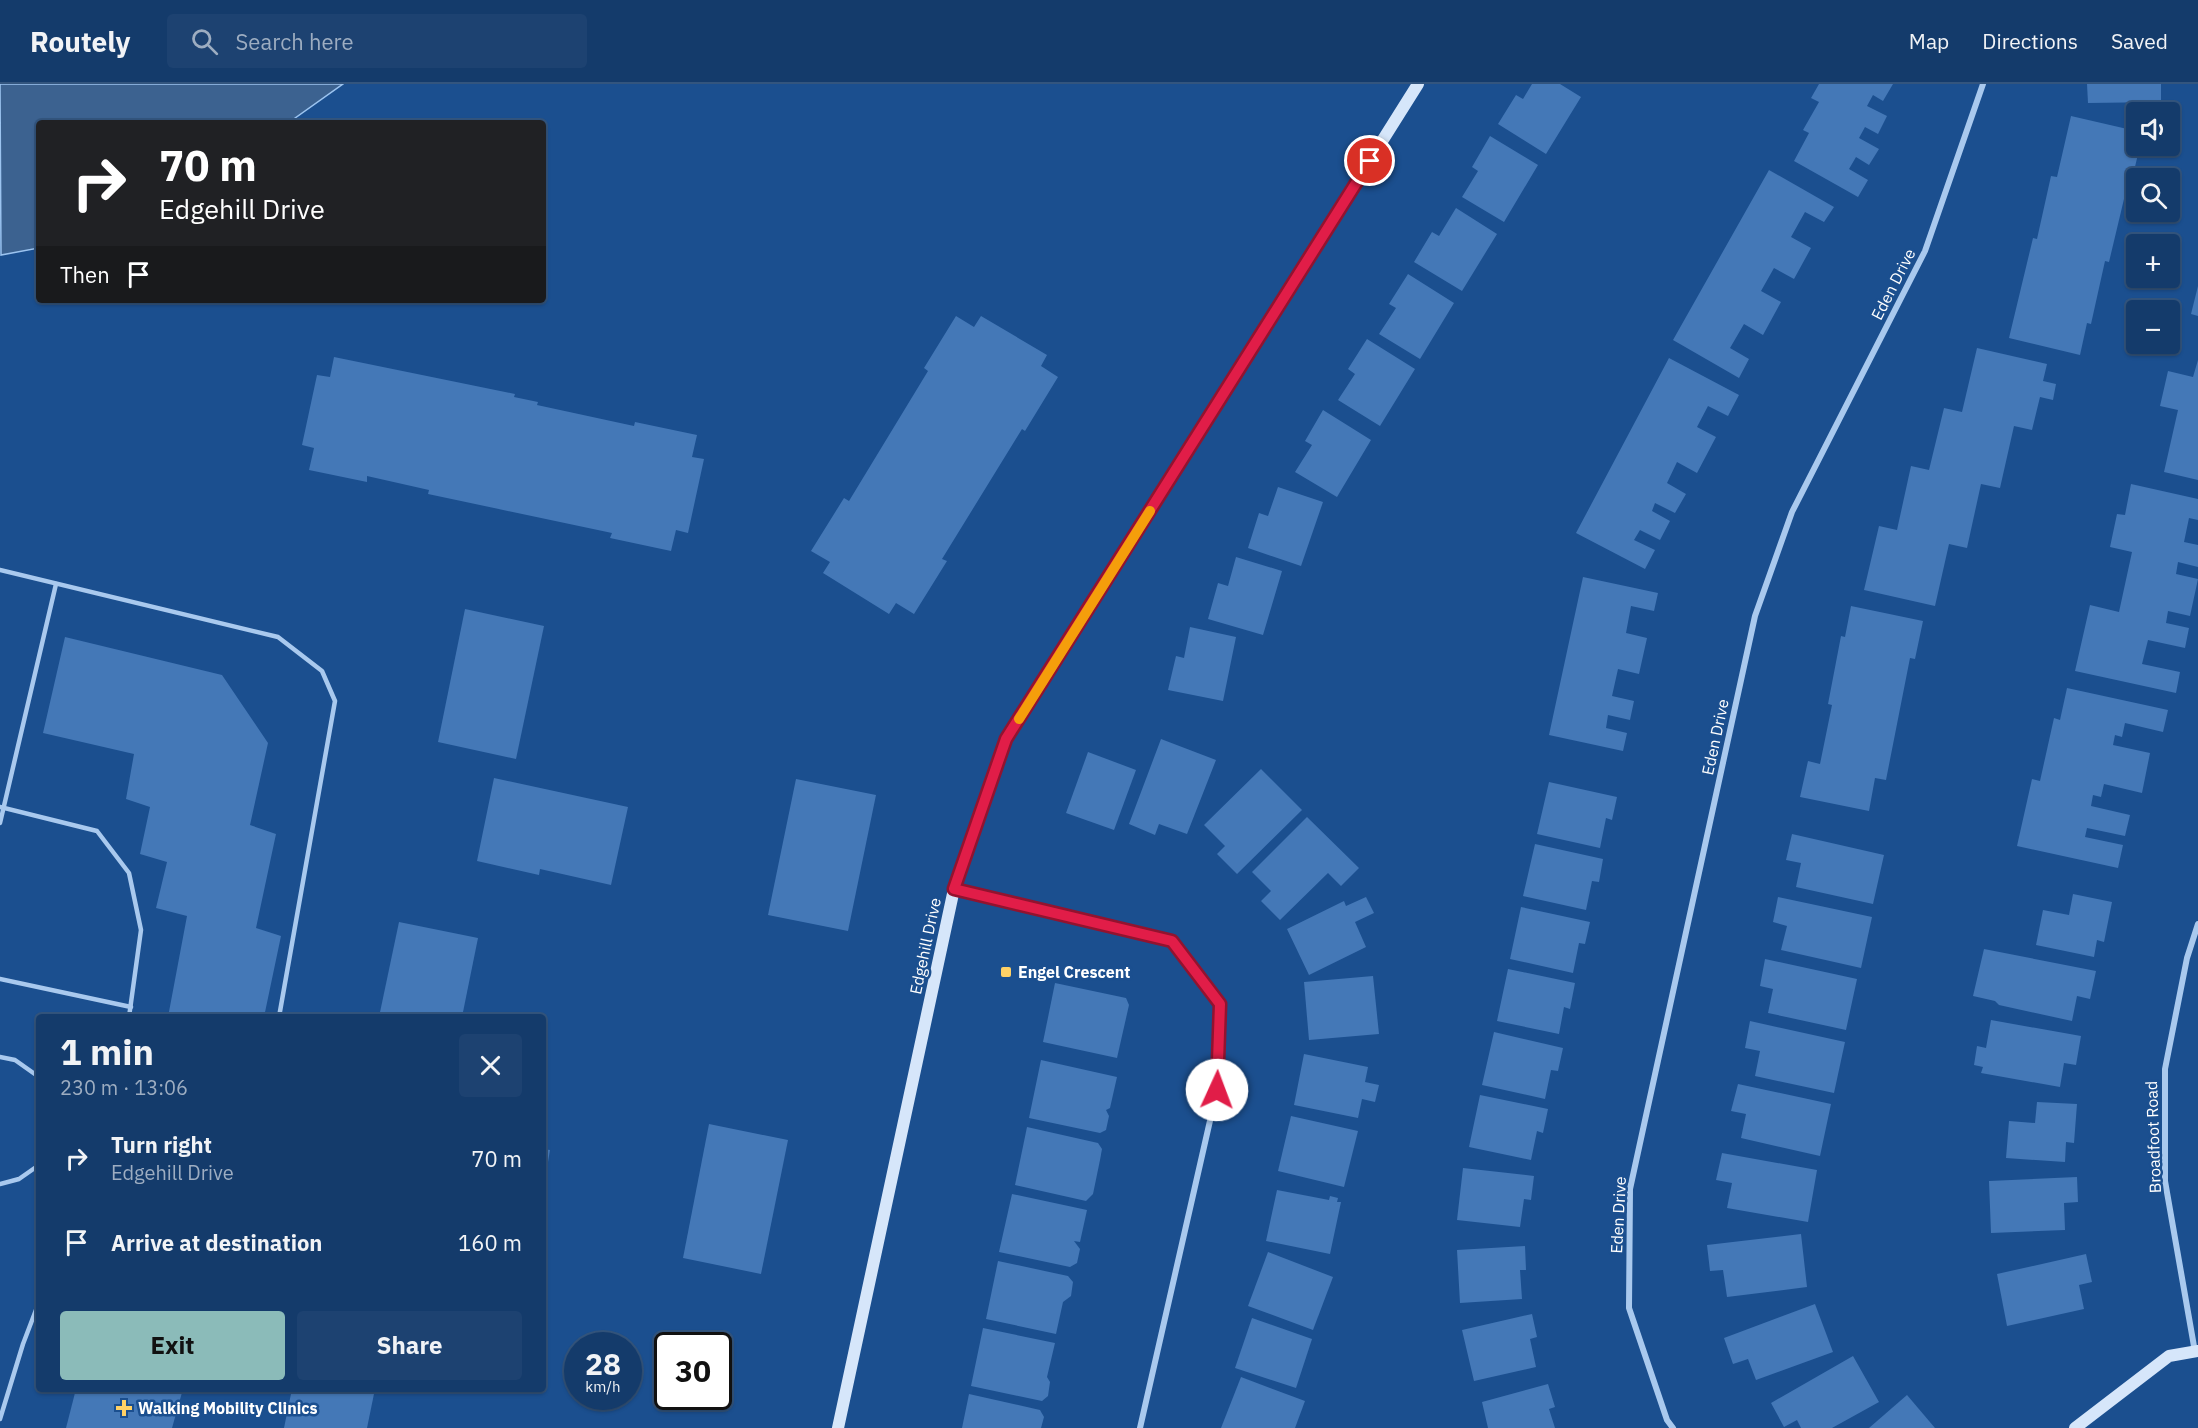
<!DOCTYPE html>
<meta charset="utf-8">
<style>
:root{--surface:#143b6b;--page:#1d4271;--text:#f1f3f6;--muted:#9dadc1;--line:#33557e;--accent:#8bbbb9}
body{margin:0;font-family:"IBM Plex Sans",sans-serif;background:var(--page);color:var(--text);height:100vh;display:flex;flex-direction:column;font-size:22px;white-space:nowrap}
*{box-sizing:border-box;margin:0}
p{font-size:20px;color:var(--muted)}
.icon{flex:none;width:33px;height:33px;fill:none;stroke:currentColor;stroke-width:2;stroke-linecap:round;stroke-linejoin:round}
.map{position:relative;flex:1;overflow:hidden}
.details{position:absolute;left:36px;top:930px;width:510px;height:378px;display:flex;flex-direction:column;background:var(--surface);border-radius:6px;box-shadow:0 2px 4px #0004,0 0 0 2px var(--line)}
.details>*{flex:none}
.top-card{position:absolute;left:36px;top:36px;width:510px;height:183px;border-radius:6px;box-shadow:0 2px 4px #0004,0 0 0 2px var(--line);background:#202124;color:#fff;overflow:hidden}
.controls{position:absolute;left:2126px;top:18px;display:grid;gap:12px}
.controls a{display:grid;place-items:center;width:54px;height:54px;border-radius:6px;background:var(--surface);box-shadow:0 2px 4px #0004,0 0 0 2px var(--line);font-size:30px}
.speed{position:absolute;left:564px;top:1248px;display:flex;gap:12px;font-size:30px;font-weight:700;text-align:center}
.speed>*{display:grid;place-content:center;width:78px;height:78px;border-radius:50%;background:var(--surface);box-shadow:0 2px 4px #0004,0 0 0 2px var(--line);line-height:1}
.speed small{font-size:15px;font-weight:400}
.speed .limit{border:3px solid #111;border-radius:9px;background:#fff;color:#111}
.pin{position:absolute;display:grid;place-items:center;width:51px;height:51px;color:#fff;margin:-26px;border:3px solid #fff;border-radius:50%;box-shadow:0 2px 6px #0007}
.me{position:absolute;width:66px;margin:-33px;rotate:2deg;stroke-linejoin:round;filter:drop-shadow(0 0 4px #0008)}
.turn{display:flex;align-items:center;gap:21px;height:126px;padding:0 24px;font-size:27px}
.turn .icon{width:78px;height:78px;stroke-width:2.5}
.turn b{display:block;font-size:42px;line-height:51px}
.then{display:flex;align-items:center;height:57px;padding:0 24px;background:#0003;gap:12px;font-size:22px}
.round{display:grid;place-items:center;flex:none;width:63px;height:63px;border-radius:6px;background:var(--page)}
.head{display:flex;align-items:center;justify-content:space-between;height:102px;padding:0 24px}
h1{font-size:36px;font-weight:700;line-height:45px}
.button{display:flex;gap:12px;margin-top:auto;padding:12px 24px}
.button a{flex:1;height:69px;border-radius:6px;background:var(--accent);color:#111;font-size:24px;font-weight:700;line-height:69px;text-align:center}
.button a+a{background:var(--page);color:var(--text)}
ul{padding:0;list-style:none}
li{display:flex;align-items:center;gap:18px;height:84px;padding:0 24px}
li div{flex:1}
li b{display:block;font-size:22px}
li em{font-style:normal}
header{display:flex;align-items:center;gap:36px;box-sizing:border-box;height:84px;padding:0 30px;background:var(--surface);border-bottom:2px solid var(--line)}
header strong{font-size:28px}
nav{display:flex;gap:33px;margin-inline-start:auto;font-size:21px}
.search{width:420px;height:54px;background:var(--page);display:flex;align-items:center;gap:15px;box-sizing:border-box;padding:0 21px;border-radius:6px;color:var(--muted);font-size:22px}
.map>svg:first-child{display:block}
</style>
<header>
<strong>Routely</strong>
<div class="search"><svg class="icon" aria-label="search" viewBox="0 0 24 24"><circle cx="10" cy="10" r="6"/><path d="M15 15l6 6"/></svg>Search here</div>
<nav><a>Map</a><a>Directions</a><a>Saved</a></nav>
</header>
<div class="map">
<svg width="2198" height="1344" viewBox="0 0 2198 1344">
<rect width="100%" height="100%" fill="#1b4f8f"/>
<!-- water -->
<path fill="#3c6290" stroke="#9cc4f0" stroke-width="1.5" d="M0,0h343l-55,39h-249v125l-38,7z"/>
<!-- building -->
<g fill="#4478b7">
<path d="M1532,0h28l21,13 -35,57 -48,-30 18,-29 7,4z"/>
<path d="M1819,0h74l-10,17 -10,-6 -6,11 20,10 -9,18 -13,-7 -6,11 20,11 -10,16 -13,-8 -7,12 19,11 -10,17 -64,-36 15,-28 -6,-3 16,-28 -8,-4z"/>
<path d="M2087,0h74v18l-73,1z"/>
<path d="M2071,32l65,15v15h4l-13,54 -3,-1 -15,63 -4,-1 -14,63 -4,-1 -7,32 -71,-17 24,-100 4,1 14,-63 6,1z"/>
<path d="M1490,52l48,29 -34,57 -42,-25 16,-26 -6,-4z"/>
<path d="M1769,86l65,37 -10,15 -19,-10 -14,25 20,11 -17,31 -20,-11 -13,23 20,11 -18,33 -19,-11 -14,24 19,11 -10,19 -66,-38z"/>
<path d="M1456,124l41,26 -35,57 -48,-29 18,-30 7,4z"/>
<path d="M1408,190l46,29 -34,56 -41,-25 17,-26 -7,-4z"/>
<path d="M2198,202v30l-7,-2z"/>
<path d="M956,232l18,11 7,-11 66,39 -6,11 17,11 -33,54 -3,-2 -80,130 5,2 -33,53 -18,-11 -7,11 -66,-41 7,-11 -19,-11 33,-53 5,3 79,-130 -4,-3z"/>
<path d="M1367,255l48,30 -35,57 -42,-26 17,-26 -7,-5z"/>
<path d="M1977,264l70,16 -4,17 13,3 -3,16 -13,-3 -8,33 -18,-4 -14,62 -19,-4 -14,64 -18,-4 -14,62 -71,-16 15,-64 18,4 14,-64 18,4 15,-62 18,4z"/>
<path d="M334,273l181,37 -1,3 24,5 -1,3 97,21 1,-4 62,13 -5,22 12,2 -16,74 -12,-3 -5,21 -61,-13 2,-5 -184,-39 1,-4 -62,-14v6l-58,-12 5,-22 -12,-3 15,-70 13,2z"/>
<path d="M1669,274l70,37 -11,21 -20,-10 -11,21 19,10 -19,36 -20,-11 -10,21 19,11 -11,19 -20,-10 -3,8 18,10 -10,19 -20,-10 -6,10 21,10 -10,19 -69,-36z"/>
<path d="M2198,276v120l-34,-8 14,-62 -18,-4 8,-35 25,6z"/>
<path d="M1323,326l48,30 -34,57 -42,-25 17,-27 -7,-4z"/>
<path d="M2131,400l67,15v21l-9,-2 -5,24 14,3v22l-20,-5 -2,12 22,5 -8,37 -22,-5 -2,12 23,5 -4,20 -37,-8 -6,24 38,8 -4,21 -101,-22 15,-66 29,7 13,-60 -22,-5 7,-33 8,1z"/>
<path d="M1278,403l45,15 -22,64 -53,-18 11,-35 9,3z"/>
<path d="M1236,473l46,14 -19,64 -55,-16 10,-36 10,3z"/>
<path d="M1583,493l75,16 -4,18 -23,-5 -5,27 21,5 -8,36 -21,-5 -6,27 22,5 -4,19 -22,-5 -2,13 21,5 -4,18 -74,-16z"/>
<path d="M1851,522l72,15 -8,38 -5,-1 -24,122 -11,-2 -6,33 -69,-14 8,-36 12,3 12,-59 -4,-1 13,-68 4,1z"/>
<path d="M465,525l79,17 -28,133 -78,-17z"/>
<path d="M1190,543l46,10 -13,64 -55,-11 8,-34 8,2z"/>
<path d="M65,553l157,38 46,68 -18,82 26,9 -20,94 25,8 -17,81h-96l19,-101 -31,-8 11,-46 -27,-8 10,-47 -24,-8 8,-45 -91,-21z"/>
<path d="M2067,604l101,22 -5,22 -38,-9 -3,14 -7,-2 -2,10 37,8 -8,40 -38,-9 -3,13 -8,-2 -2,11 39,9 -5,21 -38,-8 -2,9 38,8 -5,23 -101,-22 15,-67 8,2 14,-63 6,2z"/>
<path d="M1161,655l55,21 -29,74 -28,-10 -4,11 -26,-11z"/>
<path d="M1088,668l48,18 -22,60 -48,-17z"/>
<path d="M1261,685l41,41 -65,64 -20,-20 8,-8 -21,-21z"/>
<path d="M494,694l134,29 -17,78 -71,-16 -1,6 -62,-14z"/>
<path d="M796,695l80,16 -28,136 -80,-16z"/>
<path d="M1549,698l68,15 -5,23 -6,-2 -6,30 -63,-14z"/>
<path d="M1307,733l52,51 -18,18 -13,-13 -48,47 -19,-19 10,-10 -19,-19z"/>
<path d="M1792,750l92,21 -11,49 -77,-17 5,-24 -15,-3z"/>
<path d="M1535,760l68,15 -4,23 -7,-1 -6,29 -63,-14z"/>
<path d="M2073,810l39,8 -8,40 -7,-2 -3,17 -58,-12 7,-35 26,5z"/>
<path d="M1366,813l8,16 -19,9 11,25 -57,28 -22,-46 57,-28 2,5z"/>
<path d="M1778,813l94,20 -11,51 -80,-18 6,-24 -14,-4z"/>
<path d="M1521,823l69,15 -5,22 -6,-1 -6,30 -63,-14z"/>
<path d="M399,838l79,16 -16,79h-83z"/>
<path d="M1984,865l112,22 -6,28 -13,-3 -5,25 -73,-16 -4,-4 -22,-5z"/>
<path d="M1765,875l92,20 -11,51 -78,-17 5,-24 -13,-3z"/>
<path d="M1508,885l67,14 -5,26 -6,-2 -5,27 -62,-13z"/>
<path d="M1373,892l6,58 -70,6 -5,-58z"/>
<path d="M1055,899l71,15 3,7 -12,53 -74,-16z"/>
<path d="M1991,936l90,16 -5,29 -12,-2 -4,24 -79,-14 2,-6 -9,-2 3,-19 9,2z"/>
<path d="M1750,937l95,21 -11,51 -79,-17 5,-25 -15,-3z"/>
<path d="M1494,948l69,16 -5,23 -7,-1 -6,29 -63,-14z"/>
<path d="M1304,970l64,13 -3,15 14,3 -4,17 -13,-3 -4,19 -64,-13z"/>
<path d="M1041,976l76,17 -7,31 -4,2 3,6 -3,14 -6,3 -71,-15z"/>
<path d="M1738,1000l93,20 -11,52 -79,-18 5,-24 -15,-3z"/>
<path d="M1480,1011l68,14 -5,24 -6,-2 -6,29 -62,-13z"/>
<path d="M2037,1018l40,2 -3,39 -8,-1 -1,20 -59,-4 3,-37 26,2z"/>
<path d="M1291,1032l67,15 -14,56 -66,-16z"/>
<path d="M709,1040l79,16 -27,134 -78,-16z"/>
<path d="M1027,1043l71,16 4,6 -2,11 -7,34 -7,7 -71,-16z"/>
<path d="M543,1065l7,1 -6,36h-1z"/>
<path d="M1722,1069l95,17 -9,52 -81,-14 5,-25 -16,-3z"/>
<path d="M1463,1084l71,8 -3,24 -7,-1 -4,28 -63,-7z"/>
<path d="M2077,1093l1,25 -14,1 1,27 -74,3 -2,-52z"/>
<path d="M1277,1106l52,10 1,-4 8,2 -1,4h4l-11,52 -64,-13z"/>
<path d="M1012,1110l75,16 -7,32 -6,-1 6,8 -3,14 -7,4 -71,-15z"/>
<path d="M1801,1150l6,53 -80,10 -4,-27 -13,1 -3,-26z"/>
<path d="M1525,1162l1,24h-6l2,29 -62,4 -3,-53z"/>
<path d="M1268,1168l65,25 -20,53 -65,-24z"/>
<path d="M2086,1170l6,28 -13,3 5,24 -77,17 -10,-52z"/>
<path d="M998,1177l70,15 5,6 -2,14 -8,6 -7,32 -70,-15z"/>
<path d="M1815,1220l18,48 -77,28 -8,-21 -15,5 -9,-26z"/>
<path d="M1532,1230l5,23 -7,2 6,28 -62,14 -12,-51z"/>
<path d="M1252,1234l60,21 -16,49 -61,-20z"/>
<path d="M983,1244l72,15 -8,34 3,5 -2,14 -6,5 -71,-15z"/>
<path d="M1853,1272l26,46 -47,26h-31l-4,-8 -13,7 -13,-24z"/>
<path d="M1241,1293l64,24 -10,27h-74z"/>
<path d="M1548,1300l7,23 -6,2 6,19h-67l-6,-26z"/>
<path d="M76,1305h107l-11,39h-106z"/>
<path d="M292,1305h83l-8,39h-83z"/>
<path d="M969,1310l71,16 4,7 -3,11h-79z"/>
<path d="M1907,1311l28,33h-66z"/>
</g>
<g fill="none" stroke-linecap="round" stroke-linejoin="round">
<!-- lane -->
<g stroke="#a9c9ee" stroke-width="4.5">
<path d="M0,486l278,67 44,34 13,30 -56,316"/>
<path d="M0,723l97,24 32,42 12,57 -12,87"/>
<path d="M0,739l56,-239"/>
<path d="M0,895l131,28"/>
<path d="M0,973l15,3 24,17"/>
<path d="M0,1100l19,-5 20,-14"/>
<path d="M0,1335l23,-75 16,-42"/>
</g>
<!-- street -->
<g stroke="#a9c9ee" stroke-width="6">
<path d="M954,805l218,52 48,63 -3,86 -77,338"/>
<path d="M2195,1268l-30,-171v-112l22,-111 11,-34"/>
<path d="M1673,1344l-6,-8 -38,-112 1,-119 125,-573 37,-104 133,-261 58,-167"/>
</g>
<!-- secondary -->
<g stroke="#d6e6fa" stroke-width="12">
<path d="M838,1344l116,-539 52,-150 412,-655"/>
<path d="M2075,1344l94,-72 29,-5"/>
</g>
</g>
<g fill="none" stroke-linecap="round" stroke-linejoin="round">
<!-- route casing -->
<g stroke="#92132f" stroke-width="15">
<path id="route" d="M1217,1006l3,-86 -48,-63 -218,-52 52,-150 364,-578"/>
</g>
<!-- route -->
<use href="#route" stroke="#e11d48" stroke-width="10"/>
<!-- slow -->
<path stroke="#f59e0b" stroke-width="10" d="M1019,635l131,-208"/>
</g>
<!-- markers -->
<g fill="#ffd166" stroke="#1b4f8f" stroke-width="2">
<rect x="1000" y="882" width="12" height="12" rx="3"/>
<path d="M121 1315h6v6h6v6h-6v6h-6v-6h-6v-6h6z"/>
</g>
<g text-anchor="middle" dominant-baseline="central" stroke-width="5" stroke-linejoin="round" paint-order="stroke">
<!-- street labels -->
<g font-size="16" fill="#fff" stroke="#1b4f8f">
<text transform="translate(1893 200) rotate(-63)">Eden Drive</text>
<text transform="translate(1715 653) rotate(-78)">Eden Drive</text>
<text transform="translate(925 862) rotate(-78)">Edgehill Drive</text>
<text transform="translate(2153 1053) rotate(-92)">Broadfoot Road</text>
<text transform="translate(1618 1131) rotate(-87)">Eden Drive</text>
</g>
<!-- poi labels -->
<g font-size="16" font-weight="bold" fill="#fff" stroke="#1b4f8f" text-anchor="start">
<text x="1018" y="888">Engel Crescent</text>
<text x="138" y="1324">Walking Mobility Clinics</text>
</g>
</g>
</svg>
<div class="controls">
<a><svg class="icon" aria-label="sound" viewBox="0 0 24 24"><path d="M4 9h4l5-4v14l-5-4H4zM17 9q2 3 0 6"/></svg></a>
<a><svg class="icon" aria-label="search" viewBox="0 0 24 24"><circle cx="10" cy="10" r="6"/><path d="M15 15l6 6"/></svg></a>
<a>+</a>
<a>−</a>
</div>
<div class="speed"><div>28<small>km/h</small></div><div class="limit">30</div></div>
<div class="pin" style="left:1370px;top:77px;background:#d93025"><svg class="icon" aria-label="arrive" viewBox="0 0 24 24"><path d="M6 21V4h12l-3 4 3 4H6"/></svg></div>
<svg class="me" style="left:1217px;top:1006px" viewBox="-20 -20 40 40"><circle r="19" fill="#fff"/><path d="M0-13L10 11 0 6-10 11z" fill="#e11d48"/></svg>
<div class="top-card">
<div class="turn"><svg class="icon" aria-label="right" viewBox="0 0 24 24"><path d="M7 20v-9h11M14 6l5 5-5 5"/></svg><div><b>70 m</b>Edgehill Drive</div></div>
<div class="then">Then<svg class="icon" aria-label="arrive" viewBox="0 0 24 24"><path d="M6 21V4h12l-3 4 3 4H6"/></svg></div>
</div>
<section class="details">
<div class="head"><div><h1>1 min</h1><p>230 m · 13:06</p></div><a class="round"><svg class="icon" aria-label="close" viewBox="0 0 24 24"><path d="M6 6l12 12M18 6L6 18"/></svg></a></div>
<ul>
<li><svg class="icon" aria-label="right" viewBox="0 0 24 24"><path d="M7 20v-9h11M14 6l5 5-5 5"/></svg><div><b>Turn right</b><p>Edgehill Drive</p></div><em>70 m</em></li>
<li><svg class="icon" aria-label="arrive" viewBox="0 0 24 24"><path d="M6 21V4h12l-3 4 3 4H6"/></svg><div><b>Arrive at destination</b></div><em>160 m</em></li>
</ul>
<div class="button"><a>Exit</a><a>Share</a></div>
</section>
</div>
